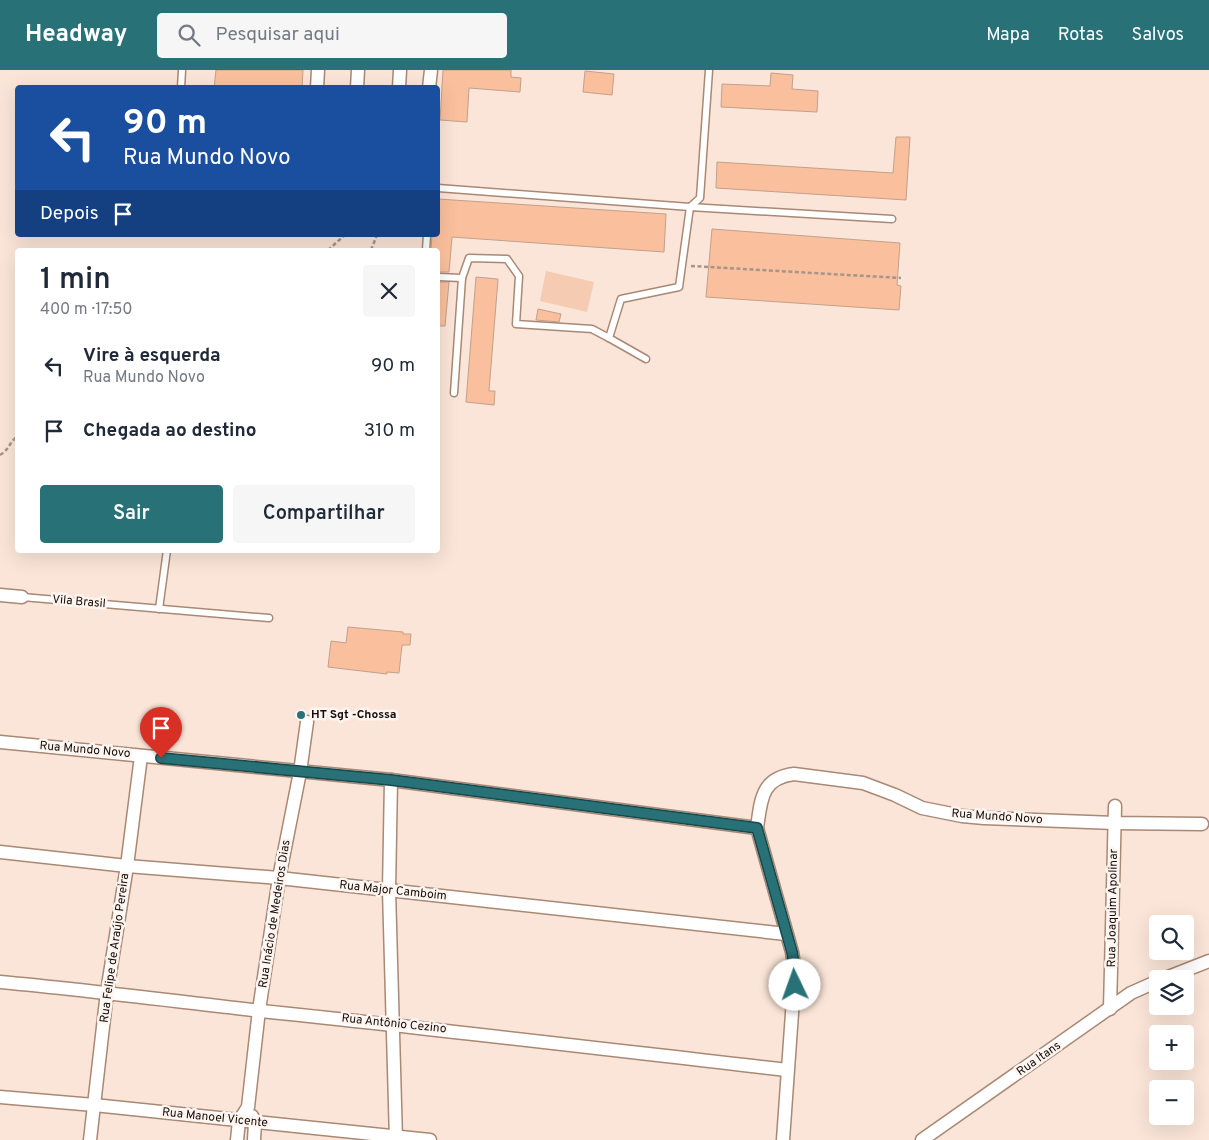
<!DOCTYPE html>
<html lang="pt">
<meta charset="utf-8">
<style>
:root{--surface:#fff;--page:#f6f6f7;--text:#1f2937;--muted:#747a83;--accent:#277177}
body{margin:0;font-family:Overpass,sans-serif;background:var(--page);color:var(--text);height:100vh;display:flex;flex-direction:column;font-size:19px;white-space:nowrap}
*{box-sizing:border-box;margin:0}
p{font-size:16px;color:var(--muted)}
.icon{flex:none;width:28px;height:28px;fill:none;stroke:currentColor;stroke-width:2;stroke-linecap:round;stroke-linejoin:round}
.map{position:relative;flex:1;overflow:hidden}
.details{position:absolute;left:15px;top:178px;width:425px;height:305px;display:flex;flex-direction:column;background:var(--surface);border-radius:5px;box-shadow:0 5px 20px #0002}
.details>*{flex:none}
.top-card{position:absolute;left:15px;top:15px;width:425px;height:152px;border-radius:5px;box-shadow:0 5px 20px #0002;background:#1a4fa0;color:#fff;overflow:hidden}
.tools{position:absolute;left:1149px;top:845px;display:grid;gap:10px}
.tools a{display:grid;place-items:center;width:45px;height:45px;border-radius:5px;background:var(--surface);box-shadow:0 5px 20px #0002;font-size:25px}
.pin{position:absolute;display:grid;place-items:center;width:42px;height:42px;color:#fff;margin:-51px -21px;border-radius:50% 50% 50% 0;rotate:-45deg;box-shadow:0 0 5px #0007}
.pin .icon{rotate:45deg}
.me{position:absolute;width:55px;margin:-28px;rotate:357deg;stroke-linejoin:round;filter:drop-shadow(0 0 4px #0008)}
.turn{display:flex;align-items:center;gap:18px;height:105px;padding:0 25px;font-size:22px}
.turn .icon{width:65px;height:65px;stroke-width:2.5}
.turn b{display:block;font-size:35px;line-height:42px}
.then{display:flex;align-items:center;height:48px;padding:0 25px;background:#0003;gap:10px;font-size:19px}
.round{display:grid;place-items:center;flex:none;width:52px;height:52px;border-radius:5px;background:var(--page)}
.overview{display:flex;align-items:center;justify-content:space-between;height:85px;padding:0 25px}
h1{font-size:30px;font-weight:600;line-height:38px}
.button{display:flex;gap:10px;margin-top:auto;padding:10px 25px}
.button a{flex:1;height:58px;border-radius:5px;background:var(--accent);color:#fff;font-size:20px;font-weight:600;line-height:58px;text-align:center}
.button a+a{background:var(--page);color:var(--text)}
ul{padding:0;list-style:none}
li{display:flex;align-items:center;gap:15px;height:65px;padding:0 25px}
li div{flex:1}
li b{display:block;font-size:19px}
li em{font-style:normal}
header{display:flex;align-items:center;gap:30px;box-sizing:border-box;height:70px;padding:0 25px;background:var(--accent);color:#fff}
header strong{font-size:24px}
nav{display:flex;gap:28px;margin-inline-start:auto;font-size:18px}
.search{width:350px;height:45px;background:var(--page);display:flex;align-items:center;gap:12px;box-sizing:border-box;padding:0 18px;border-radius:5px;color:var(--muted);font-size:19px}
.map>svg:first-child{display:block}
</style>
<header>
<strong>Headway</strong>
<div class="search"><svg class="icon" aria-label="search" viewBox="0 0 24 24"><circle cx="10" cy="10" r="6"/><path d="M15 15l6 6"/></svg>Pesquisar aqui</div>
<nav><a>Mapa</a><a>Rotas</a><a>Salvos</a></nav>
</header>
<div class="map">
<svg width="1209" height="1070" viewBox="0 0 1209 1070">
<rect width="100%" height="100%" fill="#fbe5d8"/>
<!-- green -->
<path fill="#f5cbb1" d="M546,201l48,11 -7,30 -47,-11z"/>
<!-- building -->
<g fill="#fac09d" stroke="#c2a08b">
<path d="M216,0h87l-1,18h-88z"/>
<path d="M443,0h68v7l10,1 -1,14 -51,-4 -2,34 -27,-2z"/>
<path d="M585,1l29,3 -2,21 -29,-3z"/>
<path d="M771,3l22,2 -1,14 26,2 -1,21 -96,-5 1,-23 48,2z"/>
<path d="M896,67h14l-4,63 -190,-12 1,-26 176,11z"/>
<path d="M438,129l228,15 -2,38 -212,-15 -3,35h-11v-22h-7l1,-15h6z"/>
<path d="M712,159l188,14 -3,42 4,1 -2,24 -193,-13z"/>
<path d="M476,207l22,2 -9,112h6l-1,14 -28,-3z"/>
<path d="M438,212h11l-4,44h-7z"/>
<path d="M538,239l23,5 -2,8 -23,-2z"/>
<path d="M348,557l55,5v2h8l-1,11h-8l-3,28 -12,-1v2l-59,-7 3,-26 15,2z"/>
</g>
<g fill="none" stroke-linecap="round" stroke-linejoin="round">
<!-- lane casing -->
<g stroke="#a98874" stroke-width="9">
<g id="lane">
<path d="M181,18l1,-18"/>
<path d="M438,118l252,19 10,-9 9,-128"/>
<path d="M426,180l1,-15"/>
<path d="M438,207l24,1"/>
<path d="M609,268l37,21"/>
<path d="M454,323l8,-115 7,-20 38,1 12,17 -3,48 76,5 17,9 12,-39 58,-12 11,-80 202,12"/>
<path d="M22,527l247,21"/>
<path d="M159,539l8,-59"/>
</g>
</g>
<!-- street casing -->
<g stroke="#a98874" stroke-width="15">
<g id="street">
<path d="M317,18l1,-18"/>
<path d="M357,18l1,-18"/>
<path d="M399,18l1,-18"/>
<path d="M429,18l2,-18"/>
<path d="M0,525l22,2"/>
<path d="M0,672l391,38 366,48c4,-28 4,-50 37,-54l69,9 32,12 27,13 40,8 22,2 131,5 87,1"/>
<path d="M391,710l-2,110 7,250"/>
<path d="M757,758l35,124 3,19 -12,169"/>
<path d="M0,782l127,14 152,12 507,56"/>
<path d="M1163,909l46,-18"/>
<path d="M0,912c87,8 174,19 261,29 176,18 351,39 526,59"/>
<path d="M1110,939l5,-203"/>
<path d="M0,1027l94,8 336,35"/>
<path d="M252,1046l3,7 -1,17"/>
<path d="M90,1070l17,-148 20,-126 14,-110"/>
<path d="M237,1070l2,-19 9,-14 11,-97 20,-132 21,-106 7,-50"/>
<path d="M922,1070l209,-147 27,-12"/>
</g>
</g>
<!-- path -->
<g stroke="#a7958a" stroke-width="2.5" stroke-dasharray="4 2.5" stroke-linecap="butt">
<path d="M328,180l17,-15"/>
<path d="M371,180l6,-15"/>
<path d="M691,196l210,12"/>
<path d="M0,385c9,-5 10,-14 18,-19"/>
</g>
<!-- lane -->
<use href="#lane" stroke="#fff" stroke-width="6"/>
<!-- street -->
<use href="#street" stroke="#fff" stroke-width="12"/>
</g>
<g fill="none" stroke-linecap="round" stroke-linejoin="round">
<!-- route casing -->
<g stroke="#19494d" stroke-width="12">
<path id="route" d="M161,688l230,22 366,48 35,124 3,19v14"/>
</g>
<!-- route -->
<use href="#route" stroke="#277177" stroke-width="9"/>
</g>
<!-- markers -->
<circle fill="#277177" stroke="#fdf5f1" stroke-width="2" cx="301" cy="645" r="5"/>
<g text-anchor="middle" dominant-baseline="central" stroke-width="5" stroke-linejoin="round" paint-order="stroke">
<!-- street labels -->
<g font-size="12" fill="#170b05" stroke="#fdf5f1">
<text transform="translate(79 532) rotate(5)">Vila Brasil</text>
<text transform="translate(85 680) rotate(5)">Rua Mundo Novo</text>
<text transform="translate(997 747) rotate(4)">Rua Mundo Novo</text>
<text transform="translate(393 821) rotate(6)">Rua Major Camboim</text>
<text transform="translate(1113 838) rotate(-89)">Rua Joaquim Apolinar</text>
<text transform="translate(275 844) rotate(-81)">Rua Inácio de Medeiros Dias</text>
<text transform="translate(115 878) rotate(-82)">Rua Felipe de Araújo Pereira</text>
<text transform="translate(394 954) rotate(6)">Rua Antônio Cezino</text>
<text transform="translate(1039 989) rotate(-35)">Rua Itans</text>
<text transform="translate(215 1048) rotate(6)">Rua Manoel Vicente</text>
</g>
<!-- poi labels -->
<g font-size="12" font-weight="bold" fill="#170b05" stroke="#fdf5f1" text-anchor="start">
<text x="311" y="645">HT Sgt -Chossa</text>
</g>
</g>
</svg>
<div class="tools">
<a><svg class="icon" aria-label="search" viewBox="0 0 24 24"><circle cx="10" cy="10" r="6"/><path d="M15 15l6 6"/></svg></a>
<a><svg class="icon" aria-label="layers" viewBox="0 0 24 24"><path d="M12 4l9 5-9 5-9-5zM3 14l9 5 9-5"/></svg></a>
<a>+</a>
<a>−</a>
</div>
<div class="pin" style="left:161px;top:688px;background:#d93025"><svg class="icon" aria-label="arrive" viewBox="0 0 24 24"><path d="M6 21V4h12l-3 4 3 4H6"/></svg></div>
<svg class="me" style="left:795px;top:915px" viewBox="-20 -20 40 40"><circle r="19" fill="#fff"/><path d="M0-13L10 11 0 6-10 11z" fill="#277177"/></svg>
<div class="top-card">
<div class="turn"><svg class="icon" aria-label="left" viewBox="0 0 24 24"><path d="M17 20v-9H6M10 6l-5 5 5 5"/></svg><div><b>90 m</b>Rua Mundo Novo</div></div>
<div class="then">Depois<svg class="icon" aria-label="arrive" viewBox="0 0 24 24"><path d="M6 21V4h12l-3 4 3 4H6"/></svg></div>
</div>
<section class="details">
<div class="overview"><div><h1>1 min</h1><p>400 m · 17:50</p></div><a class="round"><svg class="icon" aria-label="close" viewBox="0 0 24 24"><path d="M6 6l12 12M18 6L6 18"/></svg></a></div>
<ul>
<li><svg class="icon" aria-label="left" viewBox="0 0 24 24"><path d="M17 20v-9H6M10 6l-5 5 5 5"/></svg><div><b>Vire à esquerda</b><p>Rua Mundo Novo</p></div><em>90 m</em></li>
<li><svg class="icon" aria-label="arrive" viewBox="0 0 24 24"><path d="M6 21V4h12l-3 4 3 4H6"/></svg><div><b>Chegada ao destino</b></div><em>310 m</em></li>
</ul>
<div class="button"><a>Sair</a><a>Compartilhar</a></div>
</section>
</div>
